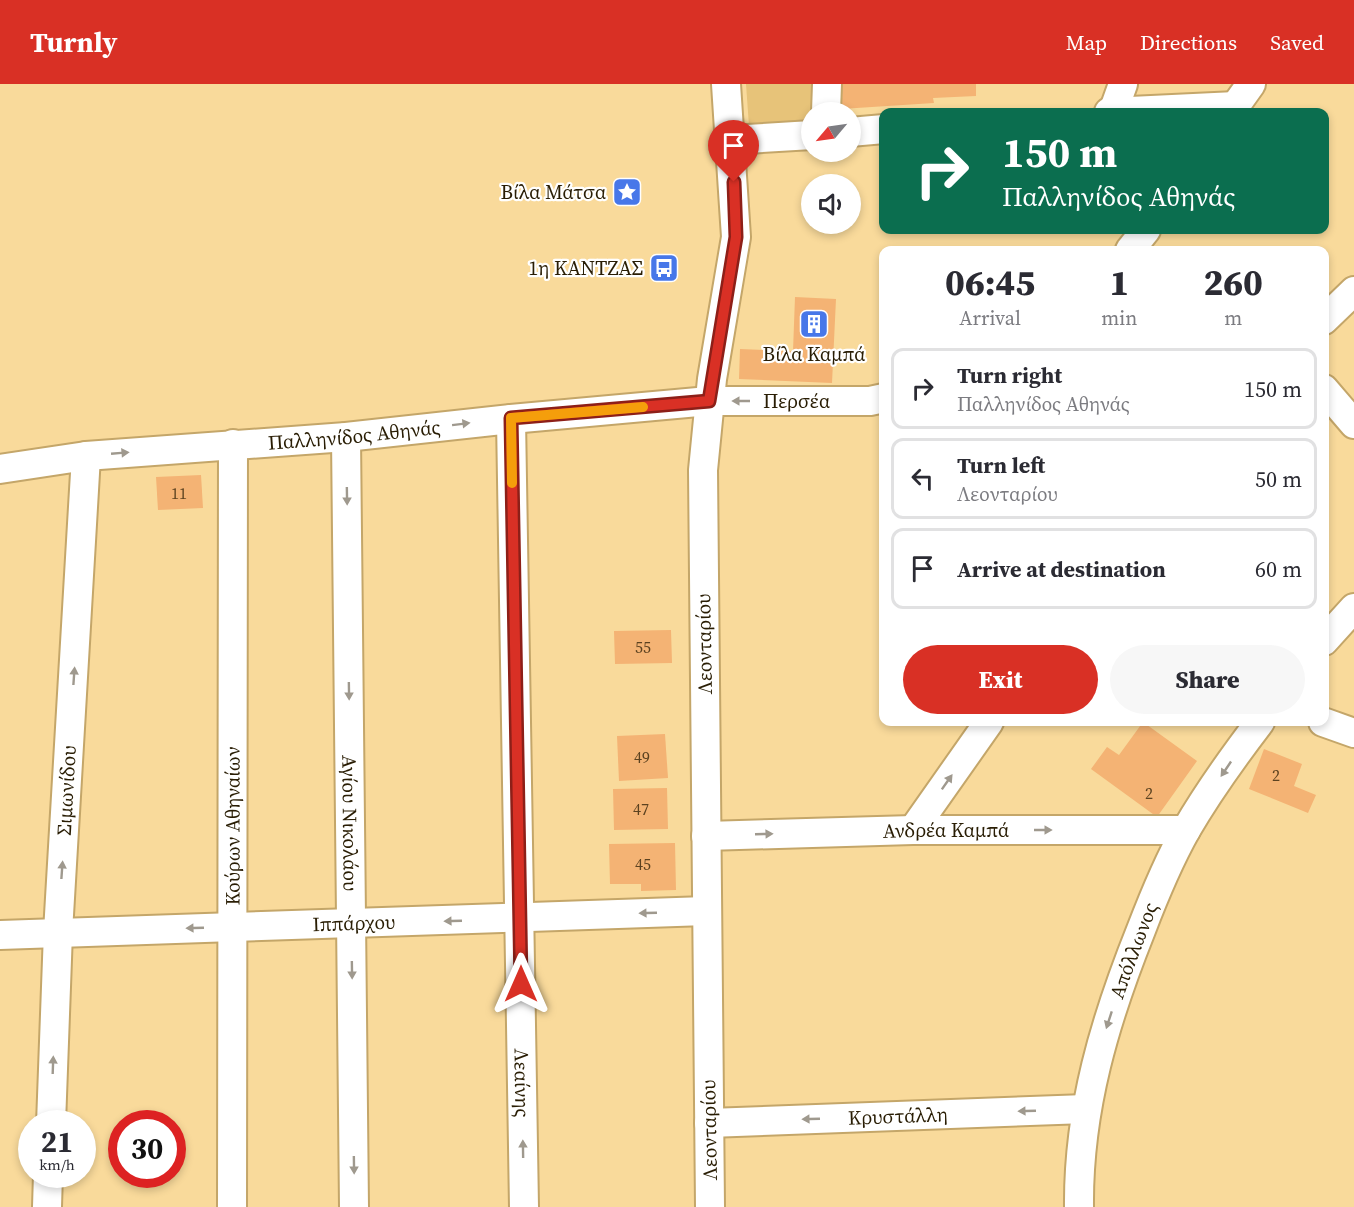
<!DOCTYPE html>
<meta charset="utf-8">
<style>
:root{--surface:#fff;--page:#f7f7f7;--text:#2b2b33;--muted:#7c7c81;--line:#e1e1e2;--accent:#d93025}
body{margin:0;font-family:"Source Serif 4",serif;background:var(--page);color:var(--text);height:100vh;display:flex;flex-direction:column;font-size:22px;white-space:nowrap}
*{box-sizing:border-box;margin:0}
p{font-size:20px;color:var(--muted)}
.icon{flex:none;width:33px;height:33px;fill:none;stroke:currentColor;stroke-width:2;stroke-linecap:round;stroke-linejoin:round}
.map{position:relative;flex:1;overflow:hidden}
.panel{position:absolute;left:879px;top:162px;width:450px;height:480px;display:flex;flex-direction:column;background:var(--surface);border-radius:12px;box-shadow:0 3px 9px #0003}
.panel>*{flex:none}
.banner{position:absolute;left:879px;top:24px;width:450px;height:126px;border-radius:12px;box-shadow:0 3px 9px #0003;background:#0b6e4f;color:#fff;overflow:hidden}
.needle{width:39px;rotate:241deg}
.buttons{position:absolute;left:801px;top:18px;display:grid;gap:12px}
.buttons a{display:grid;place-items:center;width:60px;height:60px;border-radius:50%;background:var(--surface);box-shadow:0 3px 9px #0003;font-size:30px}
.speed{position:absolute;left:18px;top:1026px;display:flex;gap:12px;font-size:30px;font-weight:700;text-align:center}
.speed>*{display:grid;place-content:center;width:78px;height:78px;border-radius:50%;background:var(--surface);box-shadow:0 3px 9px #0003;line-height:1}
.speed small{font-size:15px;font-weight:400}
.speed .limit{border:9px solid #d22;background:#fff;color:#111}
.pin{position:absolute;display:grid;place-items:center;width:51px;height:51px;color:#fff;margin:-62px -26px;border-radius:50% 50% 50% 0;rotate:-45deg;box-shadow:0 0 6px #0007}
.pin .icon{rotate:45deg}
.me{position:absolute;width:66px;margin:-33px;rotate:0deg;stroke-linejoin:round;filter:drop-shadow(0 0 4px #0008)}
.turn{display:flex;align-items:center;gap:21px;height:126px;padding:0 24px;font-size:27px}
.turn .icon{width:78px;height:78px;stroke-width:2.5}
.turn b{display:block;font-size:42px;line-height:51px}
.eta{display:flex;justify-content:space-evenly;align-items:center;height:102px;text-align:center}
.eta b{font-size:36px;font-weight:800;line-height:42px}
.action{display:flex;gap:12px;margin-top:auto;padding:12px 24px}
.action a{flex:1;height:69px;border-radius:36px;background:var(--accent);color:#fff;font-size:24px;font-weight:800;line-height:69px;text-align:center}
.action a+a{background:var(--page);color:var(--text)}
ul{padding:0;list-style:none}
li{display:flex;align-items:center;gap:18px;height:81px;margin:0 12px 9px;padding:0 12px;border:3px solid var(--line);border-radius:12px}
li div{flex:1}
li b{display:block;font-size:22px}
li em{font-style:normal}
header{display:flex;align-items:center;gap:36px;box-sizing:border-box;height:84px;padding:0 30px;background:var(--accent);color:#fff}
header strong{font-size:28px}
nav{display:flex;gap:33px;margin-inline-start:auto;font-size:21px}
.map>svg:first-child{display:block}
</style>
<header>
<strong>Turnly</strong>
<nav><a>Map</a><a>Directions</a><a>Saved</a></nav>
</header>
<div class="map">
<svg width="1354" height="1123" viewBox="0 0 1354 1123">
<rect width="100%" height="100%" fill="#f9da9b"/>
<!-- green -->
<path fill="#e7c379" d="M746,0h68l-3,36 -62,6z"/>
<!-- building -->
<g fill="#f4b374">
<path d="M840,0h136v12l-43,2 1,5 -93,6z"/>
<path d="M795,213l41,2 -4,84 -93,-4 1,-30 53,2z"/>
<path d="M201,391l2,33 -45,2 -2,-33z"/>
<path d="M671,546l1,33 -57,1 -1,-33z"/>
<path d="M1143,638l54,39 -40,56 -66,-48 16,-22 12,8z"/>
<path d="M665,650l3,44 -49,3 -2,-45z"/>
<path d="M1264,665l38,15 -8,22 22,9 -8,18 -59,-24z"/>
<path d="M667,704l1,41 -54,1 -1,-41z"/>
<path d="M675,759l1,47 -35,1v-7h-31l-1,-40z"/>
</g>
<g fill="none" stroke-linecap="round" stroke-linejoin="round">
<!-- minor casing -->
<g stroke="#c4a669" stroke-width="32">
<g id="minor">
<path d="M826,28l1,-28"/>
<path d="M1109,28l127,-6"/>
<path d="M1113,28l10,-28"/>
<path d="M1231,28l20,-28"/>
<path d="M850,48l34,-3"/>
<path d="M730,56l82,-5"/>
<path d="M1130,166l16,-20"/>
<path d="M1324,236l30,-29"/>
<path d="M1324,305l30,35"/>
<path id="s1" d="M511,335l13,788"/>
<path id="s2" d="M346,353l8,770"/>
<path id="s3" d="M0,385l86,-13 260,-19 165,-18 198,-18h161l14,-3"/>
<path d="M1324,557l30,-33"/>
<path d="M1323,638l31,11"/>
<path d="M913,746l76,-108"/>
<path id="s4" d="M706,752l207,-6h273"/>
<path id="s5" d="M0,851l706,-24"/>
<path id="s6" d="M709,1039l377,-14"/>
<path id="s7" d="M51,1040l7,-192 28,-476"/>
<path d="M47,1123l1,-33"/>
<path id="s8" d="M232,1123l1,-763"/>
<path d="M710,1123l-7,-737 9,-91 24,-142 -10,-153"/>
<path id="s9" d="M1079,1123c-1,-98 26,-187 62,-277 13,-34 27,-68 45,-100 22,-38 48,-74 74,-108"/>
</g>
</g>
<!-- minor -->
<use href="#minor" stroke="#fff" stroke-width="28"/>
</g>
<!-- one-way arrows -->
<defs><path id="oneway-solid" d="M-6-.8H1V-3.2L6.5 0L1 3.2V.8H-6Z" transform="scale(1.5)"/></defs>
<g fill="#9f998e">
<use href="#oneway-solid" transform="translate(741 317) rotate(180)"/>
<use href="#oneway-solid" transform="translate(461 340) rotate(-7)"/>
<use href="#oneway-solid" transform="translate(120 369) rotate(-5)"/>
<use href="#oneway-solid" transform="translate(347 412) rotate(89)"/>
<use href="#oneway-solid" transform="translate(74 592) rotate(-86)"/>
<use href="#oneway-solid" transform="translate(349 607) rotate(89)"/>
<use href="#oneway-solid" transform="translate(1226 685) rotate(124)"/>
<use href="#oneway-solid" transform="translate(947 698) rotate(-55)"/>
<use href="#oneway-solid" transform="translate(1043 746)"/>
<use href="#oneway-solid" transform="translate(764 750) rotate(-2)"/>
<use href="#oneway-solid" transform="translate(62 786) rotate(-86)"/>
<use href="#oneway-solid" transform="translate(648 829) rotate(178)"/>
<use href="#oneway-solid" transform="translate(453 837) rotate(178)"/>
<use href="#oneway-solid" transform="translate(195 844) rotate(178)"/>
<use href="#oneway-solid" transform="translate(352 886) rotate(89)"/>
<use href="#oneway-solid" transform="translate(1109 936) rotate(108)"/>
<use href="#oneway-solid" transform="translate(53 981) rotate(-88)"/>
<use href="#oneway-solid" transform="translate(1027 1027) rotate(178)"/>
<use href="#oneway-solid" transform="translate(811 1035) rotate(178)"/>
<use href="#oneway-solid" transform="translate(523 1065) rotate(-91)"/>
<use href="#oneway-solid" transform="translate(354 1081) rotate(89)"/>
</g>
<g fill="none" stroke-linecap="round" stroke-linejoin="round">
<!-- route casing -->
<g stroke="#8d1f18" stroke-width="15">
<path id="route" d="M521,900l-10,-566 198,-17 27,-164 -2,-55"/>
</g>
<!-- route -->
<use href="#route" stroke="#d93025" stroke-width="10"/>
<!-- slow -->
<path stroke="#f59e0b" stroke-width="10" d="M512,399l-1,-65 132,-11"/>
</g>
<!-- icons -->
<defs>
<g id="sight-square" transform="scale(1.5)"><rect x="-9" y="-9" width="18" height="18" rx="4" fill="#4777e9" stroke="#fff"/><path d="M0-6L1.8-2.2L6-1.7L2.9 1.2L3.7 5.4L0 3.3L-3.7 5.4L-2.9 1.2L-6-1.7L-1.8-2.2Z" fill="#fff"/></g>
<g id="bus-square" transform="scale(1.5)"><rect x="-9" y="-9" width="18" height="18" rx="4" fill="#4777e9" stroke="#fff"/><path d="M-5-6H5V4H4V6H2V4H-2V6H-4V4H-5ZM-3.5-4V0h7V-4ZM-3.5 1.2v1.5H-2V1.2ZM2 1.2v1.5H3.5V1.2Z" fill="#fff"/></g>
<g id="building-square" transform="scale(1.5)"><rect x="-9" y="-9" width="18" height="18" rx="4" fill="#4777e9" stroke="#fff"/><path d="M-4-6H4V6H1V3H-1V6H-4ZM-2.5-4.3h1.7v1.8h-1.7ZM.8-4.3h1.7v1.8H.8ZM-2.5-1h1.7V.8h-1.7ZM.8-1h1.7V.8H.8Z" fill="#fff"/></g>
</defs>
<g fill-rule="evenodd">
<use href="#sight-square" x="627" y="108"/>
<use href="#bus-square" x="664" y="184"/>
<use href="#building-square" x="814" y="240"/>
</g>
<g text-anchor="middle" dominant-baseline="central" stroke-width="4.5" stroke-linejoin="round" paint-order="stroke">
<!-- number labels -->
<g font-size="16" fill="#5c4220">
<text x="179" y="409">11</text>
<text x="643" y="563">55</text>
<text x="642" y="673">49</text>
<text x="1276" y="691">2</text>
<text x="1149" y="709">2</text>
<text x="641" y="725">47</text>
<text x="643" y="780">45</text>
</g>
<!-- poi labels -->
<g font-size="20" fill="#291d04" stroke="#fff" text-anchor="end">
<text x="606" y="108">Βίλα Μάτσα</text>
<text x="643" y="184">1η ΚΑΝΤΖΑΣ</text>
<text x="814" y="270" text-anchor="middle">Βίλα Καμπά</text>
</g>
<!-- street labels -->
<g font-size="20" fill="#291d04" stroke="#fff">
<text stroke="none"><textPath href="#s3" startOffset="800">Περσέα</textPath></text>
<text stroke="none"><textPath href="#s3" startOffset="356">Παλληνίδος Αθηνάς</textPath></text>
<text transform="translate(704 560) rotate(-91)">Λεονταρίου</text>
<text stroke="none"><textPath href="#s7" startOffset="334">Σιμωνίδου</textPath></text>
<text stroke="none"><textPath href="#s2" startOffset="386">Αγίου Νικολάου</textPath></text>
<text stroke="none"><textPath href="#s8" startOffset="381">Κούρων Αθηναίων</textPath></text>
<text stroke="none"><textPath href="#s4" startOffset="240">Ανδρέα Καμπά</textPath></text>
<text stroke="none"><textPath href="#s5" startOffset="354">Ιππάρχου</textPath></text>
<text stroke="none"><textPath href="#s9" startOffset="264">Απόλλωνος</textPath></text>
<text stroke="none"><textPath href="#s1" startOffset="664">Λεαίνης</textPath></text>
<text stroke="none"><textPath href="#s6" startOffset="189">Κρυστάλλη</textPath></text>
<text transform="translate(709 1046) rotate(-91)">Λεονταρίου</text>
</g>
</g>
</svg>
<div class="buttons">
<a><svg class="needle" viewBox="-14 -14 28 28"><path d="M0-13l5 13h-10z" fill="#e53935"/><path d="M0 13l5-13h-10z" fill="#7c7c81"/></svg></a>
<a><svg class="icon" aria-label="sound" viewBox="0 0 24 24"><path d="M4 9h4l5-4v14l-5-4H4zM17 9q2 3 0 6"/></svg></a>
</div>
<div class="speed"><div>21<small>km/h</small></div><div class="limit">30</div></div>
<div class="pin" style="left:734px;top:98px;background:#d93025"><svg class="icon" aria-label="arrive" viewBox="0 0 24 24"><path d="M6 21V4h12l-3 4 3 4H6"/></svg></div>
<svg class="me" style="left:521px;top:900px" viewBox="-20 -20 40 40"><path d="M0-17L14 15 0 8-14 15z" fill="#d93025" stroke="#fff" stroke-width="4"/></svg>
<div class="banner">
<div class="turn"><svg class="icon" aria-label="right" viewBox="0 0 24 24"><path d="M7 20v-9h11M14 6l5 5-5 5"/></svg><div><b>150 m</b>Παλληνίδος Αθηνάς</div></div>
</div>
<section class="panel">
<div class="eta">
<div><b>06:45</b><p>Arrival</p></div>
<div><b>1</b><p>min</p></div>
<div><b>260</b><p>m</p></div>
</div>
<ul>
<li><svg class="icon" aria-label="right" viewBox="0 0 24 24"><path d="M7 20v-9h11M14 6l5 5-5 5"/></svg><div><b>Turn right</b><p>Παλληνίδος Αθηνάς</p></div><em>150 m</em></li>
<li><svg class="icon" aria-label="left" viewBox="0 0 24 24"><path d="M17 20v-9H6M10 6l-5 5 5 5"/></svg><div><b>Turn left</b><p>Λεονταρίου</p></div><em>50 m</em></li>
<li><svg class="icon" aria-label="arrive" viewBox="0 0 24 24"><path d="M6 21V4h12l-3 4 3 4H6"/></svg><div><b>Arrive at destination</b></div><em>60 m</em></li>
</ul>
<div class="action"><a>Exit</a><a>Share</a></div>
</section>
</div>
